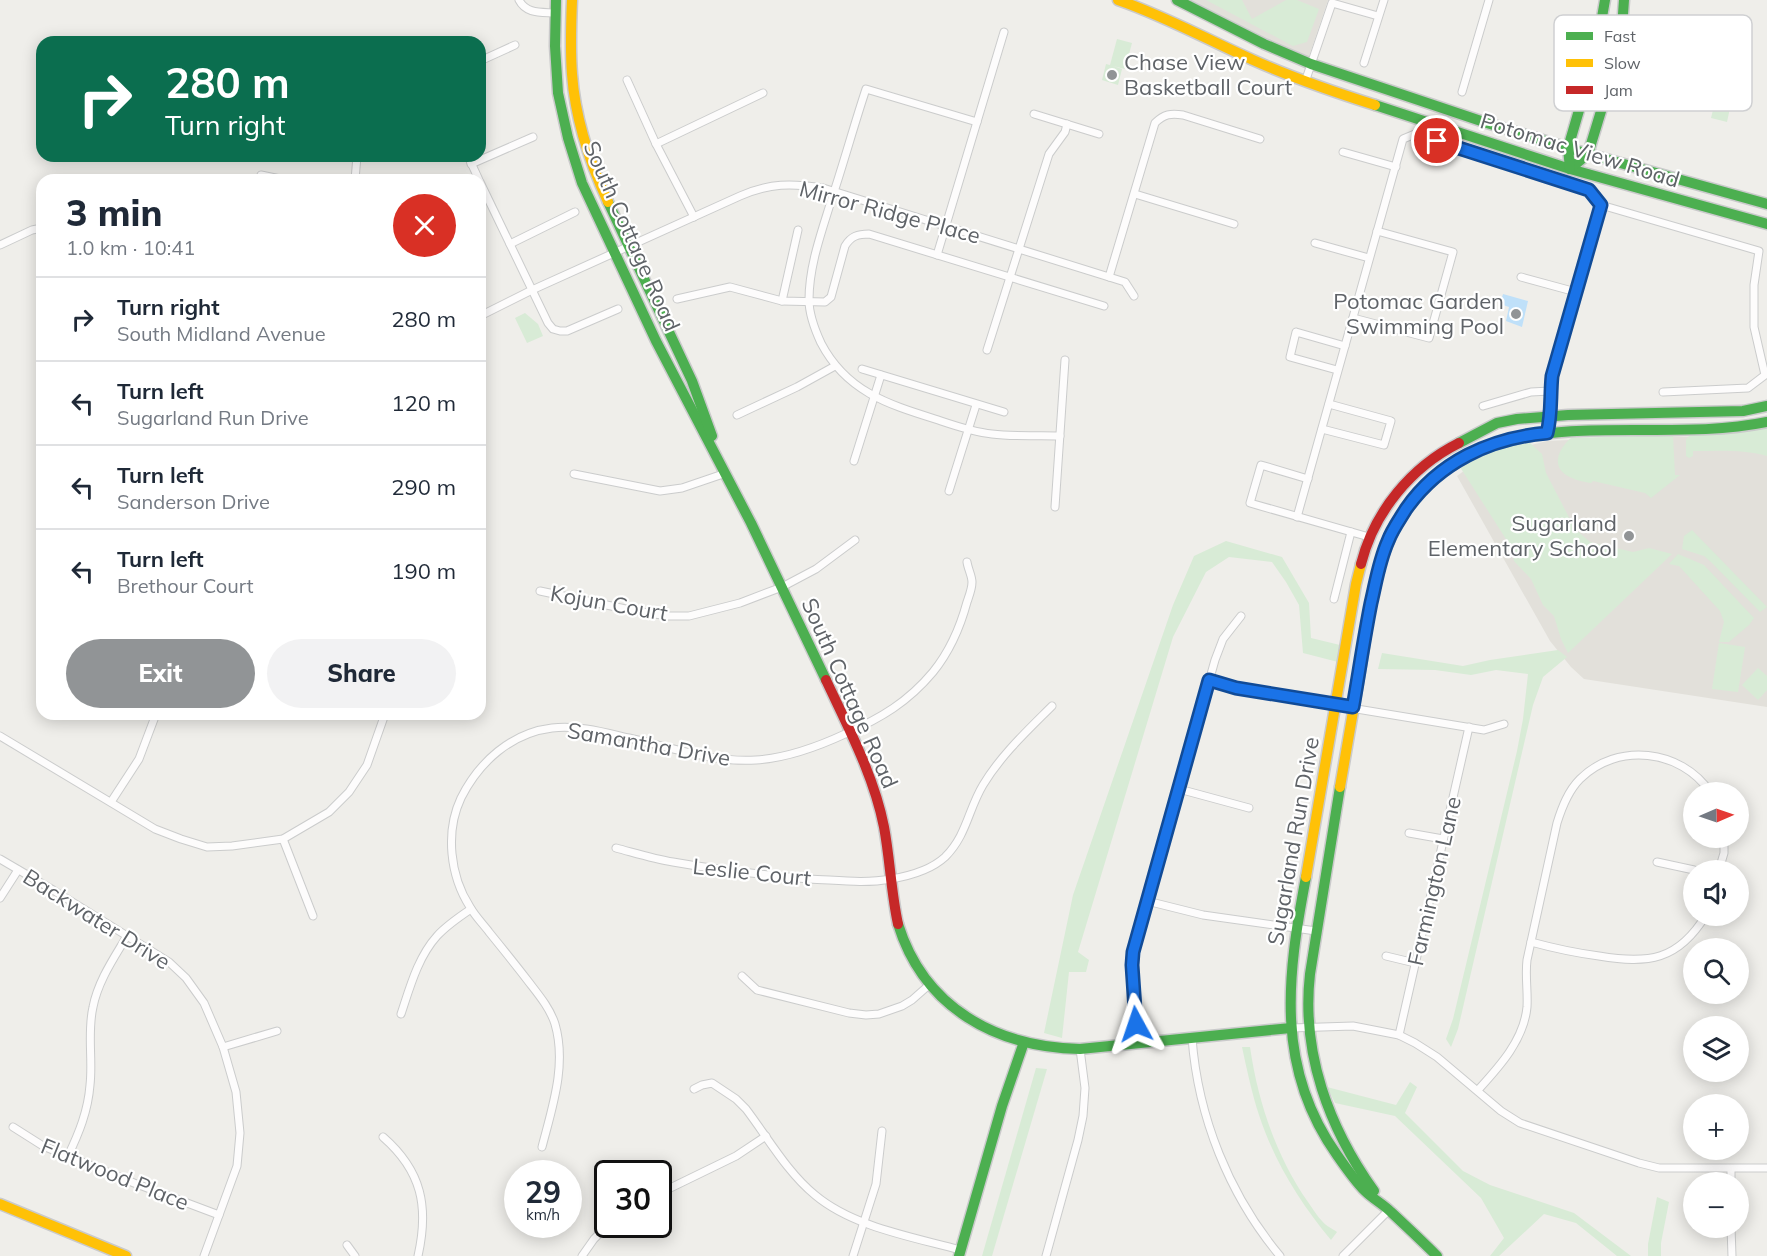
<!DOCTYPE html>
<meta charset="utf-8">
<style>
:root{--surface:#fff;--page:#f2f2f3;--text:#1f2937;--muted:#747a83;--line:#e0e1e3;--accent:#919496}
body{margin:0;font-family:Mulish,sans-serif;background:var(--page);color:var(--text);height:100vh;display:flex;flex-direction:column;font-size:22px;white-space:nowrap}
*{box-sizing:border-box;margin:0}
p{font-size:20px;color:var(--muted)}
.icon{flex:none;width:33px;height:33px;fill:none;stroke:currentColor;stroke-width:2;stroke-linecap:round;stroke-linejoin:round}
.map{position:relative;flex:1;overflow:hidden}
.side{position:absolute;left:36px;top:174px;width:450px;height:546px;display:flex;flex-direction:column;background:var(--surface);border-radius:18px;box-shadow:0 3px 15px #0003}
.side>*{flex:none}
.guide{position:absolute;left:36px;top:36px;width:450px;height:126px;border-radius:18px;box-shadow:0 3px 15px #0003;background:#0b6e4f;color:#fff;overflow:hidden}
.needle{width:39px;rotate:88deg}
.buttons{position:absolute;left:1683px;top:782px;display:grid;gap:12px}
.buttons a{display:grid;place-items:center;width:66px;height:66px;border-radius:50%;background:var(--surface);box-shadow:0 3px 15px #0003;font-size:30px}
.speed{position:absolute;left:504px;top:1160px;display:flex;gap:12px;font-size:30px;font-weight:700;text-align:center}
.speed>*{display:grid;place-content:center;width:78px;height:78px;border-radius:50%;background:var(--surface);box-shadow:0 3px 15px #0003;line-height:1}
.speed small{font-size:15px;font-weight:400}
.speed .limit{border:3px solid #111;border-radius:9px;background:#fff;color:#111}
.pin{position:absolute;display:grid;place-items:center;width:51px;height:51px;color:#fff;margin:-26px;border:3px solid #fff;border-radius:50%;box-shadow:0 2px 6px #0007}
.me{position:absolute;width:66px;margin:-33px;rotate:355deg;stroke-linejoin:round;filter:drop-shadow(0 0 4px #0008)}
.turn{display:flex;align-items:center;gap:21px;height:126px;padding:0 30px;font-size:27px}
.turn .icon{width:78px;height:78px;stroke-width:2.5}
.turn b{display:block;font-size:42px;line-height:51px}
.round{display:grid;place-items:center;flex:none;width:63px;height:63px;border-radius:32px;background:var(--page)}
.headline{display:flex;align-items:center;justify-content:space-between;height:102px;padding:0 30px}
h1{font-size:36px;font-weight:800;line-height:45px}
.button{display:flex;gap:12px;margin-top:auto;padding:12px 30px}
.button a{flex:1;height:69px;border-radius:36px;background:var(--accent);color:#fff;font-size:24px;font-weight:800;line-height:69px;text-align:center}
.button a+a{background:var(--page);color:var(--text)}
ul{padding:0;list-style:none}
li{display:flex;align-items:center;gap:18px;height:84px;padding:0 30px;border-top:2px solid var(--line)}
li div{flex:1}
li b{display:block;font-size:22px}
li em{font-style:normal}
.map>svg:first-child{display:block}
</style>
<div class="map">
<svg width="1767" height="1256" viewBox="0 0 1767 1256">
<rect width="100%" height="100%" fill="#efeeea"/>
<!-- education -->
<g fill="#e2e0da">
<path d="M1189,0h139l-20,59z"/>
<path d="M1767,432v275l-183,-28 -13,-12 -21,-26 -93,-165 16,-12 18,-9 56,-14 109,-5 56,1z"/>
</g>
<!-- green -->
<g fill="#d8ebd6">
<path d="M1206,0h36l10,19 34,-19h11l22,9 -12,33 -14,4z"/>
<path d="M1117,39l15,4 -7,26 -12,-3 9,3 -4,16 -16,-5 4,-16 4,1z"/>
<path d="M1718,90l15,4 -6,28 -16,-4z"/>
<path d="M525,313l13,11 5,12 -16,7 -12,-25z"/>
<path d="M1767,427v29c-24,-7 -49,-5 -74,-5v5l-4,2 -3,-2v-17l6,-6 52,-2z"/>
<path d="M1673,435l2,40h5l-29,23 -6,-5 -52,-12 -2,2c-6,-1 -13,-2 -19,-5 -22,-9 -15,-28 -1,-40z"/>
<path d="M1529,442l13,12 4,19 29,56 15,13 43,10 16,-4 23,6 -104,99 -7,-14 -7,-23 -11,-11 -12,-26 -17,-18 -3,-14 -51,-80c21,-12 44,-22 69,-25z"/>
<path d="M1692,530l75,77 -7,5 -49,-50 -7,-6 -22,-7 2,-13z"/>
<path d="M1226,541l56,16 27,46 2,35 29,7 -2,17 -35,-9 -4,-48 -13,-23 -14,-20 -43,-5 -23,15 -33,65 -95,315 11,8 -3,12h-17l-7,66 -18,-5 29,-138 100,-290 21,-49z"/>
<path d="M1678,554l26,11 50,53 -5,7 -20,17h-10l5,-20 -4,-11 -41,-45 -10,-2z"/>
<path d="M1719,643l26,4 -7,45 -26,-3z"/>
<path d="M1558,650l9,7 -24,20 -10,28 -75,324 -7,18 -5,-8 7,-20 64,-268 6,-32 5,-45 -32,-4 -25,5 -36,-5 -57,-1 4,-16 81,13 27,-6z"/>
<path d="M1758,668l9,8v14l-9,10 -16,-15z"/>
<path d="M1242,1047h8c8,55 26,109 58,155 5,7 9,14 14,19 4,5 11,8 15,11l-6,8c-31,-37 -57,-79 -72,-125 -7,-21 -12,-45 -17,-68z"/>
<path d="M1036,1068l11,1 -55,187h-10z"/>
<path d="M1410,1082l7,5 -12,26 58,58 27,14 84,28 57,43h-14l-41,-33 -32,-9 -45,42h-9l14,-18 -23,-40 -86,-82 -60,-13 -8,-16 69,18z"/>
<path d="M1657,1197l12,5 -8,41v13h-13v-12z"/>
</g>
<!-- water -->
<path fill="#bfe0f9" d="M1503,294l25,7 -6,26 -16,-6 3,-14 -9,-3z"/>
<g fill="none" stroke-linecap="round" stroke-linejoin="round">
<!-- street casing -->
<g stroke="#cbcccc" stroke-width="9">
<g id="street">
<path d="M519,0c7,14 22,12 36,13"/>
<path d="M480,61l35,-16"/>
<path d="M1364,63l20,-63"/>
<path d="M627,80l29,64 38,73"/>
<path d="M1305,82l27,-79 46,13"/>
<path d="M1462,92l27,-92"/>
<path d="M1034,114l65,20"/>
<path d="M977,122l-111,-33c-12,36 -22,73 -34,109 -10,33 -23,67 -23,102 0,15 6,30 12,43 25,48 66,61 114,76 18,6 37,13 57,15 22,3 46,1 68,2"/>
<path d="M656,144l107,-51"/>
<path d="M1343,152l53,15"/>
<path d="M468,156l11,24"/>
<path d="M471,164l62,-27"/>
<path d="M261,175l24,5"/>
<path d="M355,180l2,-24"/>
<path d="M480,182l68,141 5,6 7,2h7l51,-22"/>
<path d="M1135,194l99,30"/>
<path d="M1315,243l54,15"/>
<path d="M510,244l65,-32"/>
<path d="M0,245l32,-15 10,-2"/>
<path d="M937,255l67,-223"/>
<path d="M1109,277l46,-154c9,-9 16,-10 28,-8l77,24"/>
<path d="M1521,277l55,15"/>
<path d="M677,299l53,-12 52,14 43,1 6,-5 14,-51c6,-10 13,-12 24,-12l235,72"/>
<path d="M782,301l16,-71"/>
<path d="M480,316l52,-26 208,-94c30,-13 51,-13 83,-8l286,89 16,5 9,14"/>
<path d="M1353,318l76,20 24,-86 -76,-21"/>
<path d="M987,350l62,-196 16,-22 2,-8"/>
<path d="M862,369l142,43"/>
<path d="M1337,370l-47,-13 6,-25 49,14"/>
<path d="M1483,406l48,-14 19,-1"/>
<path d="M737,415l60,-28 38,-21"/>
<path d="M1322,429l62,16 7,-24 -62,-17"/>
<path d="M1547,433c5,-19 3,-37 5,-57l49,-171"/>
<path d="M854,461l27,-86"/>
<path d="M574,474l86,17 22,-3 44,-15"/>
<path d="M1308,479l-47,-14 -11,38 119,34"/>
<path d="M949,491l27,-86"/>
<path d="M1055,507l10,-147"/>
<path d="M1297,517l106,-378 12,-5 174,56 12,15 158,46 -5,34v42l11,48 -17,13 -85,4"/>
<path d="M540,591l95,20 33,5h21l51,-13 42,-16 34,-18 39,-29"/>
<path d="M1334,599l17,-67"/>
<path d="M1209,680l27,9 248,41 20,-6"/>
<path d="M0,736l155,93 26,10 26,8 25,-1 51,-7 46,-27 20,-20 18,-27 18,-51"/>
<path d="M1179,789l70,19"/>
<path d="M111,802l28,-43 17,-45"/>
<path d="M1409,833l34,6"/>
<path d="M283,839l30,77"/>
<path d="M616,848c19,5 38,11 57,14 45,8 91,13 136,17 27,1 55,5 82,0 18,-3 40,-9 54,-22 22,-22 23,-47 38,-72 18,-30 44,-54 69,-79"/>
<path d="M0,859l53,31 116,72 17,16 18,25 19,44 13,45 4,41 -3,33 -33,90"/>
<path d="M1657,862l37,8"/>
<path d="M1719,870l5,-17v-16"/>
<path d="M0,898l18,-28"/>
<path d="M1147,901l56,14 113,16"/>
<path d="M1531,942c22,6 45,11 68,14 49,8 79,5 107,-41"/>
<path d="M1386,956l29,7"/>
<path d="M742,976l15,14 92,23 17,2 13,-1 23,-8 10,-6 17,-15"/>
<path d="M401,1014c9,-27 17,-57 36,-78 10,-11 22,-19 34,-27"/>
<path d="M1291,1028l62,-2 46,9 16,8 22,14 64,54 19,12 119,40 20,5h108"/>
<path d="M1399,1035l70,-308"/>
<path d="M1192,1038c6,79 37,157 88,218"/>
<path d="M1138,1043l-6,-78 1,-13 82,-292 8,-21 18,-23"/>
<path d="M223,1047l54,-16"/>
<path d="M694,1089l8,-4 10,-2 24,16 10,10c22,29 41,63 69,86 38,32 98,42 145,55"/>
<path d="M1478,1090c21,-23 46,-50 49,-83 1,-16 -2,-31 0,-47l30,-137c5,-16 11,-32 23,-44 37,-37 101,-30 130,13"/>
<path d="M13,1127l30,19 91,37 85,32"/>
<path d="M383,1137c39,34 46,70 35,119"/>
<path d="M542,1147c10,-39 25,-82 13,-123 -5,-16 -17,-30 -27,-43 -13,-17 -26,-33 -39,-49 -6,-8 -14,-16 -19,-25 -20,-31 -25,-75 -9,-109 18,-36 50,-65 91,-70 26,-3 51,4 77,10 40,9 86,25 127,22 31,-2 61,-13 89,-26 36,-16 63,-32 88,-62 17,-21 27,-44 34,-70 2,-6 5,-13 5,-20 0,-6 -4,-13 -5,-20"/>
<path d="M68,1156c11,-23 20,-45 22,-71 3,-26 -3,-52 3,-78 5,-26 21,-49 34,-71"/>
<path d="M1731,1182v-13"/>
<path d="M658,1194l78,-38 30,-20"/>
<path d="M1731,1227l1,29"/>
<path d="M347,1245l8,11"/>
<path d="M582,1256l12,-17 15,-15"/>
<path d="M853,1256l23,-72 6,-53"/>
<path d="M1046,1256l32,-116 5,-24 2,-28 -5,-39"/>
<path d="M1343,1256l46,-46"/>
</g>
</g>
<!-- fast casing -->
<g stroke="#cacacb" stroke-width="13">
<g id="fast">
<path d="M556,0l-1,46 3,47 10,45 14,45 74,158 95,182 75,157"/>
<path d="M1177,0l87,44 47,20 176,59 101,31 179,50"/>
<path d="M1375,105l195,64 197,55"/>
<path d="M1570,169l18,-15 27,-89 7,-37 2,-28"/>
<path d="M1570,169l-2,-21 28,-96 9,-52"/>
<path d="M608,202l84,179 20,55"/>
<path d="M1459,443l38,-20 20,-4 51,-4 175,-4 24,-5"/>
<path d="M1442,472c18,-12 36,-23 57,-29 88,-25 180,-3 268,-21"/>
<path d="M1340,787l-30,187c-9,79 19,154 64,217"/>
<path d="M1306,877c-19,99 -31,191 31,278 9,13 18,26 28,36 8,8 18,13 26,21 15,14 31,29 46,44"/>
<path d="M898,924c26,84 98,123 182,125l211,-21"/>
<path d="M959,1256l43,-150 22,-64"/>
</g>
</g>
<!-- slow casing -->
<g stroke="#cacacb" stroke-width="13">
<g id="slow">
<path d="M572,0c-1,24 -2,49 0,74 3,43 18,89 36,128"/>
<path d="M1118,0c47,16 90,40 135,60 40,18 81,32 122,45"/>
<path d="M1340,787c7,-41 14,-81 21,-122 10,-62 15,-128 61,-174 7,-7 13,-14 20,-19"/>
<path d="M1306,877l50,-293 5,-20"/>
<path d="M0,1204l126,52"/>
</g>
</g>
<!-- jam casing -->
<g stroke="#cacacb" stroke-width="13">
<g id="jam">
<path d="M1361,564c13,-52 50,-97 98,-121"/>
<path d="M826,680c22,47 48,96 58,147 6,32 7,65 14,97"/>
</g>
</g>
<!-- street -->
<use href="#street" stroke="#fdfcfc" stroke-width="7"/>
<!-- fast -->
<use href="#fast" stroke="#4caf50" stroke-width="10"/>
<!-- slow -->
<use href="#slow" stroke="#ffc107" stroke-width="10"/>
<!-- jam -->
<use href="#jam" stroke="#c62828" stroke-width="10"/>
</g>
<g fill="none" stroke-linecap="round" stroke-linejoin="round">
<!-- route casing -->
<g stroke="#114b97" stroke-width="15">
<path id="route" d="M1136,1024l-4,-59 1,-13 76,-272 27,8 117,19c6,-34 11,-69 18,-104 5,-21 8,-42 17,-62 4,-11 12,-22 18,-32 33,-47 84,-71 141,-76 5,-19 3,-37 5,-57l49,-171 -12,-15 -152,-49"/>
</g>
<!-- route -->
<use href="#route" stroke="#1a73e8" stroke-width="10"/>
</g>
<!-- markers -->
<g fill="#919496" stroke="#fff" stroke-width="2">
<circle cx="1112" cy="75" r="6"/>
<circle cx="1516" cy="314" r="6"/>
<circle cx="1629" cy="536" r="6"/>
</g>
<g text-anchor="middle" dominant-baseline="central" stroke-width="4.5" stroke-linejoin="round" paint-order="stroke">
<!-- poi labels -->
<g font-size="22" fill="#5f6368" stroke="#fff" text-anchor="end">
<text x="1124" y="62" text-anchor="start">Chase View<tspan x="1124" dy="25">Basketball Court</tspan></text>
<text x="1504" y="301">Potomac Garden<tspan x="1504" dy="25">Swimming Pool</tspan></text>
<text x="1617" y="523">Sugarland<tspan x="1617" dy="25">Elementary School</tspan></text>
</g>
<!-- street labels -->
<g font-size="22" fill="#5f6368" stroke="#fff">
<text transform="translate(1580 150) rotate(17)">Potomac View Road</text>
<text transform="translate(890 212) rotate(15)">Mirror Ridge Place</text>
<text transform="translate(632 236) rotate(66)">South Cottage Road</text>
<text transform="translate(609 603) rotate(10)">Kojun Court</text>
<text transform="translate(850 693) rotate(66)">South Cottage Road</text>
<text transform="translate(649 744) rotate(10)">Samantha Drive</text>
<text transform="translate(1293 841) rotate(-80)">Sugarland Run Drive</text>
<text transform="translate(752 872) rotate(6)">Leslie Court</text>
<text transform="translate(1434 881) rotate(-77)">Farmington Lane</text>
<text transform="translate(97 919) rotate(32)">Backwater Drive</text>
<text transform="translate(115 1174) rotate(22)">Flatwood Place</text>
</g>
</g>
<!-- legend -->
<rect x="1554" y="15" width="198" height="96" rx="9" fill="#fff" stroke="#cfd0d2" stroke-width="1.5"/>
<rect x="1566" y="32" width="27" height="8" fill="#4caf50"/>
<rect x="1566" y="59" width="27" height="8" fill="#ffc107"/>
<rect x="1566" y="86" width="27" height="8" fill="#c62828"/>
<g font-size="16" fill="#5f6368">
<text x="1604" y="42">Fast</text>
<text x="1604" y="69">Slow</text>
<text x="1604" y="96">Jam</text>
</g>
</svg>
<div class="buttons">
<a><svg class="needle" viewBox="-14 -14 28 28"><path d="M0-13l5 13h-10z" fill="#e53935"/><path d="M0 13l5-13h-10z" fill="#747a83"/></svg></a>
<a><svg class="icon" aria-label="sound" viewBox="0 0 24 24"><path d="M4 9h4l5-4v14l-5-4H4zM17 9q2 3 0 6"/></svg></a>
<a><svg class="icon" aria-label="search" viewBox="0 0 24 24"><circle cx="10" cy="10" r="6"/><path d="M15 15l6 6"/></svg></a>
<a><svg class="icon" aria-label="layers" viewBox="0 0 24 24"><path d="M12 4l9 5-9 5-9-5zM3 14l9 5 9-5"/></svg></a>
<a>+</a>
<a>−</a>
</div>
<div class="speed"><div>29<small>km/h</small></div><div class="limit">30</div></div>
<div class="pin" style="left:1437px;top:141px;background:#d93025"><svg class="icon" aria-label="arrive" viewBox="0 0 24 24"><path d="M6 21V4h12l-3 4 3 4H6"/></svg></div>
<svg class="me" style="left:1136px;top:1024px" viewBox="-20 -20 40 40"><path d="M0-17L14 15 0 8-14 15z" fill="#1a73e8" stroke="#fff" stroke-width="4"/></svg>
<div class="guide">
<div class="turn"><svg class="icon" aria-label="right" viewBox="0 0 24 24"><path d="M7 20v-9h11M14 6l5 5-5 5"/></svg><div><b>280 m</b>Turn right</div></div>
</div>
<section class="side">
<div class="headline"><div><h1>3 min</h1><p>1.0 km · 10:41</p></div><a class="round" style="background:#d93025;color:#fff"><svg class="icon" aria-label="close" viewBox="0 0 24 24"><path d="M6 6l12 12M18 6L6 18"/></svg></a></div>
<ul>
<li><svg class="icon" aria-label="right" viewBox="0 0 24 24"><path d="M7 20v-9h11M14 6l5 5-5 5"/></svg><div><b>Turn right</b><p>South Midland Avenue</p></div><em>280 m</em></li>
<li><svg class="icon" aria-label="left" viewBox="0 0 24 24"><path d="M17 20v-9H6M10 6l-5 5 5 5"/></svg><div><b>Turn left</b><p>Sugarland Run Drive</p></div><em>120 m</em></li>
<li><svg class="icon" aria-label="left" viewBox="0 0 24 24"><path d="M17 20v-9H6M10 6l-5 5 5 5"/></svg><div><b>Turn left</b><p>Sanderson Drive</p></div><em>290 m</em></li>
<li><svg class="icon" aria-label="left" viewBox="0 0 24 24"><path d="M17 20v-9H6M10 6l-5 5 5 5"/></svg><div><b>Turn left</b><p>Brethour Court</p></div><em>190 m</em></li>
</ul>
<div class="button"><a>Exit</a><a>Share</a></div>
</section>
</div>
